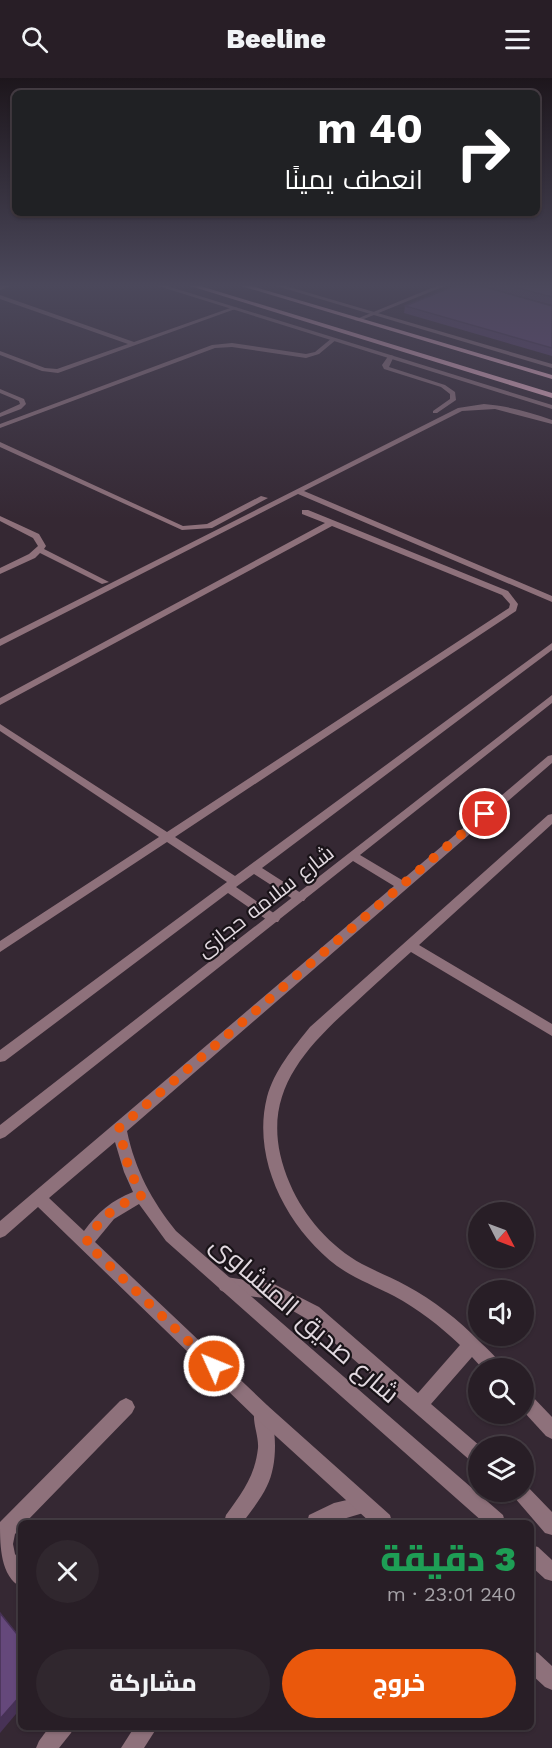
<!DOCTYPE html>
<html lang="ar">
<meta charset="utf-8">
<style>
:root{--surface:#281e26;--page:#30272e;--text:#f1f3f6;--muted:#a5a2a7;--line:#443c43;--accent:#ea580c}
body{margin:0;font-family:"Work Sans",Cairo,sans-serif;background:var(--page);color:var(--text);direction:rtl;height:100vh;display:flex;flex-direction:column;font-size:22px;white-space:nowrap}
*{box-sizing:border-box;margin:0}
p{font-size:20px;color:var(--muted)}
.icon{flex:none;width:33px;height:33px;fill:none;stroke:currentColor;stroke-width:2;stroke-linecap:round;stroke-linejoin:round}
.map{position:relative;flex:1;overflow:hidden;direction:ltr}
.sheet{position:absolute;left:18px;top:1442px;width:516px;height:210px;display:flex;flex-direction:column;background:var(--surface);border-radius:9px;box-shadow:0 2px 4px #0004,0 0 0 2px var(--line);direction:rtl}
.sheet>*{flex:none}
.top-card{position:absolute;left:12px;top:12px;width:528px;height:126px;border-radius:9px;box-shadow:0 2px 4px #0004,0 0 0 2px var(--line);direction:rtl;background:#202124;color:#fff;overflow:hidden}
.needle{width:39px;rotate:132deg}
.controls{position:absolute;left:468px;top:1124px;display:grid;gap:12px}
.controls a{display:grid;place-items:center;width:66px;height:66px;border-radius:50%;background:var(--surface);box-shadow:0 2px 4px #0004,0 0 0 2px var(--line);font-size:30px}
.pin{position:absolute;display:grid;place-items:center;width:51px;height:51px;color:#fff;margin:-26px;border:3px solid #fff;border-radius:50%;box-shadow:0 2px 6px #0007}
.me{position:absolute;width:66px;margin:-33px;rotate:314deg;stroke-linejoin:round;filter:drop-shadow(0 0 4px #0008)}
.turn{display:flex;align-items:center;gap:21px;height:126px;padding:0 18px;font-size:27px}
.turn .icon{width:78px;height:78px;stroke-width:2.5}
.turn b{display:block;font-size:42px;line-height:51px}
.round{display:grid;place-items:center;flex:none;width:63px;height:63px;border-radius:32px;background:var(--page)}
.summary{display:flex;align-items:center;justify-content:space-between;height:102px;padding:0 18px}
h1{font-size:36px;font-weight:800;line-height:45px;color:#1e9e55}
.primary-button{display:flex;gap:12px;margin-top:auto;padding:12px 18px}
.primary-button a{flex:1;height:69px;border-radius:36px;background:var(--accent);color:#fff;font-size:24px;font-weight:800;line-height:69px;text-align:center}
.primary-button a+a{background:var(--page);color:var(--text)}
header{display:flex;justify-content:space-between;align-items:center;height:78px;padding:0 18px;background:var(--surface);font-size:27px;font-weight:800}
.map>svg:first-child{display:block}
</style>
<header><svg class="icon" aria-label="menu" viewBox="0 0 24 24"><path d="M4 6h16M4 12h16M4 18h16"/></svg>Beeline<svg class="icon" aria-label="search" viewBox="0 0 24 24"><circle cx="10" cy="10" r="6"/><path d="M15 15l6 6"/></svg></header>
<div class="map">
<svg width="552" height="1670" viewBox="0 0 552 1670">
<rect width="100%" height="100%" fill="#352833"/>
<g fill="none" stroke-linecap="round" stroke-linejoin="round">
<!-- minor -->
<g fill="#8e717b" fill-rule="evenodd">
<path d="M4,207h9l-13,5v-4z"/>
<path d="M439,207h8l-88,36 -5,-1z"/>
<path d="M0,217l134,47 99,-35 5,1 -180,65 -16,-2 -42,-16v-4l45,17 12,1 71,-25 -128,-45z"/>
<path d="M332,260l5,1 -18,15 -13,4 -74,-11 -17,1 -215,80v-4l212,-79 20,-2 74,11 9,-2z"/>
<path d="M389,277l5,1 -5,11 56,18 10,7 1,8 -19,13h-4v-2l17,-12v-5l-9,-7 -57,-18 -2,-4z"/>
<path d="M0,311l24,10 2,5 -5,5 -21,8v-4l20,-9 -1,-3 -19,-8z"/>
<path d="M484,326c24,2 46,8 68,16v4l-57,-15 -33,2 -158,80 248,105v6l-254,-108 -298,152v-7l458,-231z"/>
<path d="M0,364l183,84 24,-2 54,-28 7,2 -56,30 -30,2 -182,-83z"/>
<path d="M302,432h6l200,81 10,13 -2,7 -341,226 60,39 317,-233v7l-290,218 42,27 2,3 -2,3h-8l-42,-27 -18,13 42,29 2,3 -2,3h-8l-42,-29 -223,168 -5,1v-12l227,-168 -60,-40 -167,110v-11l159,-104 -159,-106v-7l167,108 342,-224 1,-4 -8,-9 -170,-69 -332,179v-7l325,-175 -23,-9z"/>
<path d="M0,438l39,18 7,12 -2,3 65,33 -7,2 -62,-31 -5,5 -35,16v-6l29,-14 9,-8 -5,-8 -33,-17z"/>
<path d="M552,736v10l-133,121 133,79v12l-141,-84c-19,17 -38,34 -57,52 -57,51 -99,99 -64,180 14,33 41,63 72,80 15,8 31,14 45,22 26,14 52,34 72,55 8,8 19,16 23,27h-20l-10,-11 -41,47 49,42 -2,19 -6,-3 -165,-143 -35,-20 -46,-6 -6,-3 -2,-5 2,-5 6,-3 48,7 45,23 99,86 42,-48c-20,-19 -42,-36 -66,-49 -19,-10 -39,-17 -57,-30 -49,-37 -86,-106 -70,-169 7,-26 26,-49 43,-70l238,-212z"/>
<path d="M524,1313l6,3 22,23v22l-6,-3 -22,-24z"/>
<path d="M126,1320l6,3 3,6 -3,6 -106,109h-5v6l-6,6 -2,10 2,10 6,8v25c-21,-11 -21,-42 -21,-65l120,-121z"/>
<path d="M262,1325l6,3c9,22 10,58 -1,80 -6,13 -16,25 -24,36h-19l2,-7c16,-22 29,-39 32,-67 1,-14 -8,-29 -2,-42z"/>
<path d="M524,1405l28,29v23l-7,-2 -31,-36 -3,-6h13z"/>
<path d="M364,1418l6,3 3,6 -3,6 -37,11h-26l2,-7 25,-12z"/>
<path d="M50,1648h24l-3,7 -12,15h-23l3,-7z"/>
<path d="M135,1648h23l-14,22h-23z"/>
</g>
<!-- tertiary -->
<g fill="#8e717b" fill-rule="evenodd">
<path d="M155,207h9l388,120v4z"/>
<path d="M273,207h9l270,79v4z"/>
<path d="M552,617v8l-192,152 42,25 146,-124 4,-1v8l-425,368c8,39 25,70 49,100l327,284 2,7h-22l-317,-281 -27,-37 -25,15 -19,23 173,164 122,109 2,7h-22l-114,-104 -218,-211 -33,29 -5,2v-17l394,-335 -41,-25 -348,276 -5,2v-14zM115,1064l9,30 9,20c-21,8 -36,21 -49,39l-35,-33z"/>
<path d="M531,1467l7,2 14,13v21l-7,-2 -14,-13z"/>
<path d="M531,1572l7,3 14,13v24l-7,-3 -14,-13z"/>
</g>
<!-- primary -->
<g fill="#f1b5c9" fill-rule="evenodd">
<path d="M187,207h10l355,108v5z"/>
<path d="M238,207h10l304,90v4z"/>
</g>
</g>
<!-- wall -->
<path fill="#573e6a" d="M457,207h95v20l-68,-18 68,19v50l-148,-43 1,-7z"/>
<!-- shaded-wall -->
<path fill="#473256" d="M21,1617v13l-21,25v-14z"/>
<!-- building -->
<g fill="#65487b" stroke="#473256" stroke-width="1.5">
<path d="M457,207h21l74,21v42l-147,-42z"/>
<path d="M506,207h46v12z"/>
<path d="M0,1535l21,26v45l-3,4 3,3v4l-21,24z"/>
</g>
<!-- sky -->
<linearGradient id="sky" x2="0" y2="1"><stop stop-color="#1d161c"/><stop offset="0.47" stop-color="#4b485b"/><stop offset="1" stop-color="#4b485b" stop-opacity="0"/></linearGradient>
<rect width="552" height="441" fill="url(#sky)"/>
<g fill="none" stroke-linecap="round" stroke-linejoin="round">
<!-- route -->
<path stroke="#ea580c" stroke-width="10" stroke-dasharray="0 18" d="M214,1288l-128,-123c13,-24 29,-38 55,-47l-14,-34 -8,-34 366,-314"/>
</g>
<g text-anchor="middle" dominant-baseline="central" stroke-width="4.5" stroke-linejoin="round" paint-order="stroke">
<!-- street labels -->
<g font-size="21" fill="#e2d9e0" stroke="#191318">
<text transform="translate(265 823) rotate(-38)">شارع سلامه حجازى</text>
</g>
<!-- near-street labels -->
<g font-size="26" fill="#e2d9e0" stroke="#191318">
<text transform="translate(305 1241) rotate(41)">شارع صديق المنشاوى</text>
</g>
</g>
</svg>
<div class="controls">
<a><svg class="needle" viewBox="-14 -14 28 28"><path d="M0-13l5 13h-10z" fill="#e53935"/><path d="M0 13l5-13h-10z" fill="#a5a2a7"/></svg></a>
<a><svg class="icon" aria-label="sound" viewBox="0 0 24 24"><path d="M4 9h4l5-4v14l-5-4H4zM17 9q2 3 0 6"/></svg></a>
<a><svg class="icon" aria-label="search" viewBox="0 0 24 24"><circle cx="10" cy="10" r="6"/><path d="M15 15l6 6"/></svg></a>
<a><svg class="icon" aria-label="layers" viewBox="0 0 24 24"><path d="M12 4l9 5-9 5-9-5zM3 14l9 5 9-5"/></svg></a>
</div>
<div class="pin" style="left:485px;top:736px;background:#d93025"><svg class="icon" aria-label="arrive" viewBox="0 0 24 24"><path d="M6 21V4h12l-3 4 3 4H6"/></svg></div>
<svg class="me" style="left:214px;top:1288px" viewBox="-20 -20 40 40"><circle r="17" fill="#ea580c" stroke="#fff" stroke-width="3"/><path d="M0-11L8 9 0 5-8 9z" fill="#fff"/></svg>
<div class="top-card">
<div class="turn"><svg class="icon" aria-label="right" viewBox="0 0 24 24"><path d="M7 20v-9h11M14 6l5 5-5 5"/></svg><div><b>40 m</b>انعطف يمينًا</div></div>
</div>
<section class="sheet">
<div class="summary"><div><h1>3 دقيقة</h1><p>240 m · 23:01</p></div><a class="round"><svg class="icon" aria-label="close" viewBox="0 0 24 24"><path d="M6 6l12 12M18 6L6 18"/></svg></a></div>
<div class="primary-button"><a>خروج</a><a>مشاركة</a></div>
</section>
</div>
